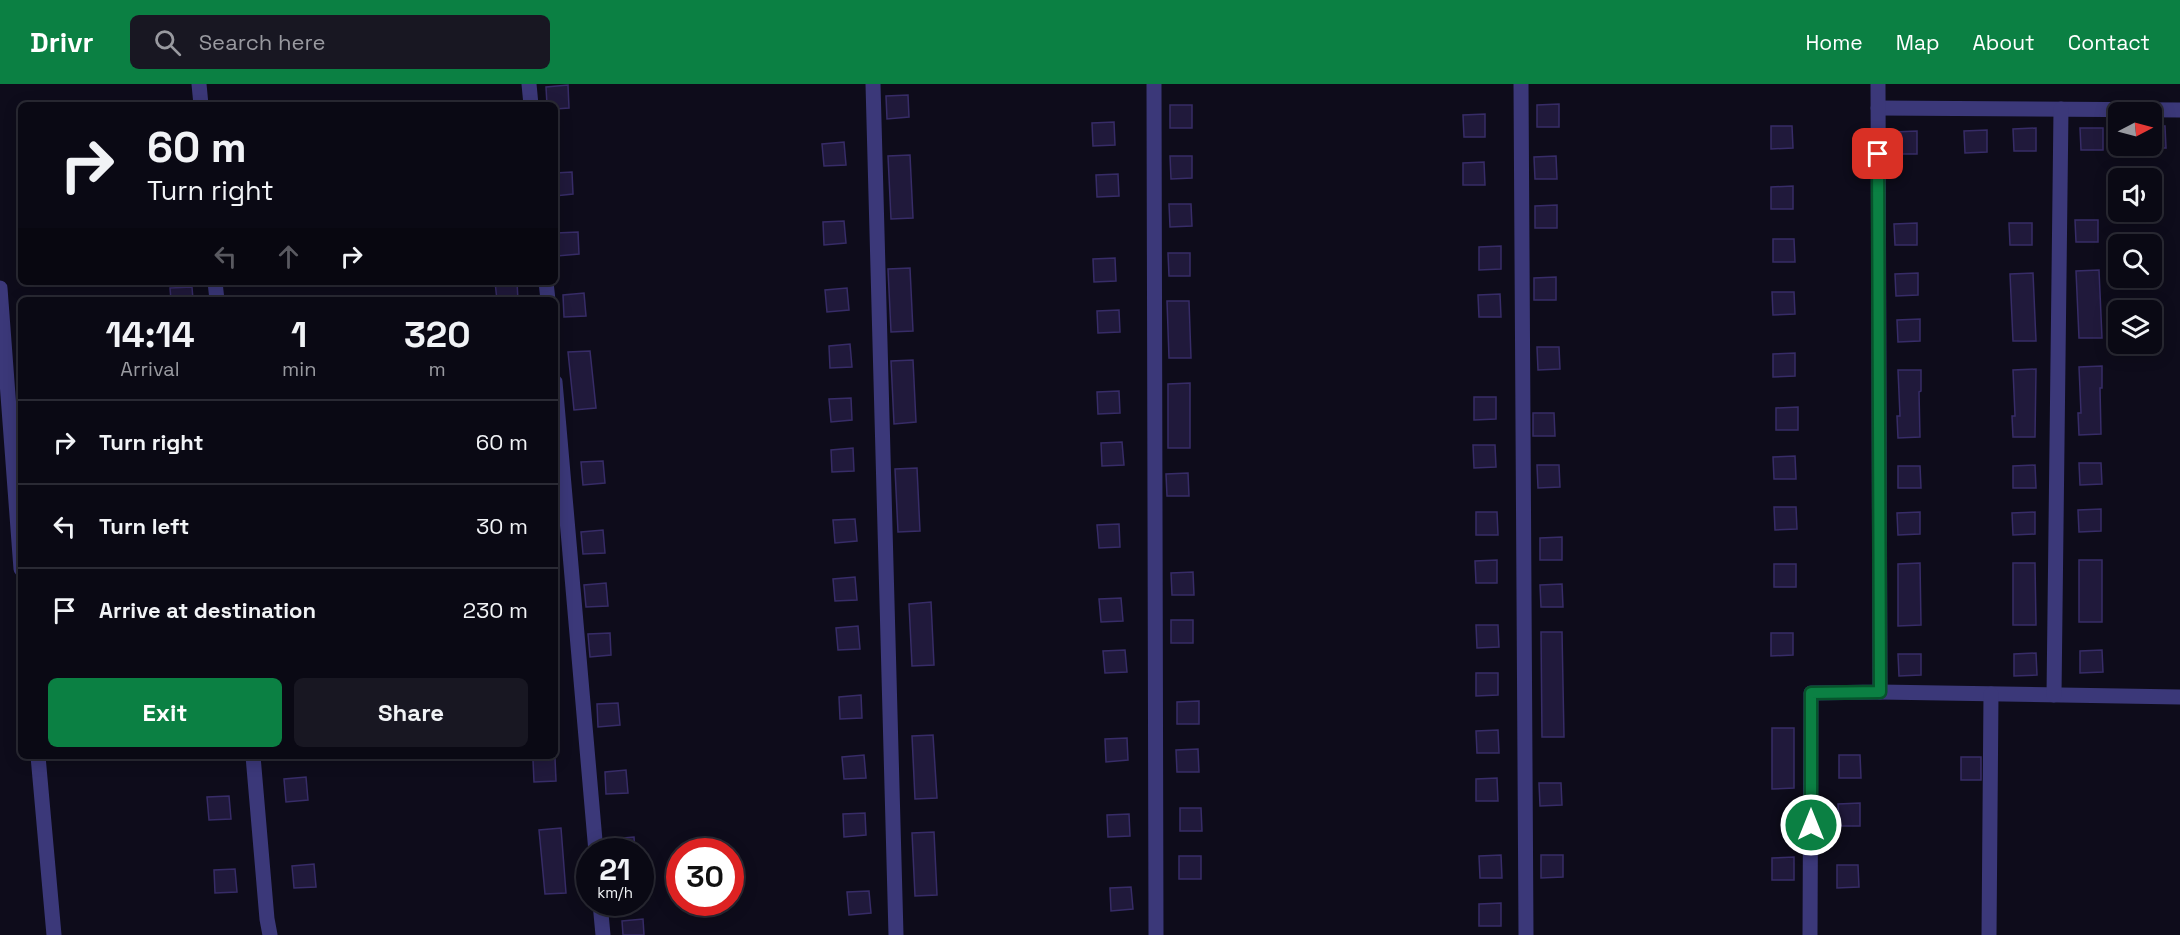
<!DOCTYPE html>
<style>
:root{--surface:#0a0914;--page:#181722;--text:#f1f3f6;--muted:#999aa0;--line:#2a2a34;--accent:#0b8043}
body{margin:0;font-family:"Space Grotesk",sans-serif;background:var(--page);color:var(--text);height:100vh;display:flex;flex-direction:column;font-size:22px;white-space:nowrap}
*{box-sizing:border-box;margin:0}
p{font-size:20px;color:var(--muted)}
.icon{flex:none;width:33px;height:33px;fill:none;stroke:currentColor;stroke-width:2;stroke-linecap:round;stroke-linejoin:round}
.map{position:relative;flex:1;overflow:hidden}
.panel{position:absolute;left:18px;top:213px;width:540px;height:462px;display:flex;flex-direction:column;background:var(--surface);border-radius:9px;box-shadow:0 3px 15px #0003,0 0 0 2px var(--line)}
.panel>*{flex:none}
.hud{position:absolute;left:18px;top:18px;width:540px;height:183px;border-radius:9px;box-shadow:0 3px 15px #0003,0 0 0 2px var(--line);background:#0a0914;color:var(--text);overflow:hidden}
.needle{width:39px;rotate:84deg}
.fabs{position:absolute;left:2108px;top:18px;display:grid;gap:12px}
.fabs a{display:grid;place-items:center;width:54px;height:54px;border-radius:9px;background:var(--surface);box-shadow:0 3px 15px #0003,0 0 0 2px var(--line);font-size:30px}
.speed{position:absolute;left:576px;top:754px;display:flex;gap:12px;font-size:30px;font-weight:700;text-align:center}
.speed>*{display:grid;place-content:center;width:78px;height:78px;border-radius:50%;background:var(--surface);box-shadow:0 3px 15px #0003,0 0 0 2px var(--line);line-height:1}
.speed small{font-size:15px;font-weight:400}
.speed .limit{border:9px solid #d22;background:#fff;color:#111}
.pin{position:absolute;display:grid;place-items:center;width:51px;height:51px;color:#fff;margin:-26px;border-radius:12px;box-shadow:0 3px 9px #0006}
.me{position:absolute;width:66px;margin:-33px;rotate:0deg;stroke-linejoin:round;filter:drop-shadow(0 0 4px #0008)}
.turn{display:flex;align-items:center;gap:21px;height:126px;padding:0 30px;font-size:27px}
.turn .icon{width:78px;height:78px;stroke-width:2.5}
.turn b{display:block;font-size:42px;line-height:51px}
.lanes{display:flex;align-items:center;height:57px;padding:0 30px;background:#0003;justify-content:center;gap:30px;direction:ltr}
.lanes .off{opacity:.35}
.eta{display:flex;justify-content:space-evenly;align-items:center;height:102px;text-align:center}
.eta b{font-size:36px;font-weight:700;line-height:42px}
.button{display:flex;gap:12px;margin-top:auto;padding:12px 30px}
.button a{flex:1;height:69px;border-radius:9px;background:var(--accent);color:#fff;font-size:24px;font-weight:700;line-height:69px;text-align:center}
.button a+a{background:var(--page);color:var(--text)}
ul{padding:0;list-style:none}
li{display:flex;align-items:center;gap:18px;height:84px;padding:0 30px;border-top:2px solid var(--line)}
li div{flex:1}
li b{display:block;font-size:22px}
li em{font-style:normal}
header{display:flex;align-items:center;gap:36px;box-sizing:border-box;height:84px;padding:0 30px;background:var(--accent);color:#fff}
header strong{font-size:28px}
nav{display:flex;gap:33px;margin-inline-start:auto;font-size:21px}
.search{width:420px;height:54px;background:var(--page);display:flex;align-items:center;gap:15px;box-sizing:border-box;padding:0 21px;border-radius:9px;color:var(--muted);font-size:22px}
.map>svg:first-child{display:block}
</style>
<header>
<strong>Drivr</strong>
<div class="search"><svg class="icon" aria-label="search" viewBox="0 0 24 24"><circle cx="10" cy="10" r="6"/><path d="M15 15l6 6"/></svg>Search here</div>
<nav><a>Home</a><a>Map</a><a>About</a><a>Contact</a></nav>
</header>
<div class="map">
<svg width="2180" height="851" viewBox="0 0 2180 851">
<rect width="100%" height="100%" fill="#0e0c1b"/>
<!-- building -->
<g fill="#20193b" stroke="#372c67" stroke-width="1.5">
<path d="M568,1l1,23 -14,1v-4h-8l-1,-18z"/>
<path d="M908,11l1,22 -22,2 -1,-23z"/>
<path d="M1559,20v23h-22v-22z"/>
<rect x="1170" y="21" width="22" height="23"/>
<path d="M1485,30v23h-21l-1,-22z"/>
<path d="M1114,38l1,23 -22,1 -1,-23z"/>
<path d="M1771,42h21l1,22 -22,1z"/>
<path d="M2151,42h14l1,22h-15z"/>
<path d="M2036,44v23h-22l-1,-22z"/>
<path d="M2080,44h23v22h-22z"/>
<path d="M1987,46v22l-22,1 -1,-22z"/>
<path d="M1917,47v23h-22l-1,-22z"/>
<path d="M844,58l2,23 -22,1 -2,-22z"/>
<path d="M910,71l3,63 -22,1 -3,-63z"/>
<path d="M1170,72h22v22l-21,1z"/>
<path d="M1556,72l1,23h-22l-1,-22z"/>
<path d="M1484,78l1,23h-22v-22z"/>
<path d="M572,88l1,22 -18,2v-23z"/>
<path d="M1118,90l1,22 -22,1 -1,-22z"/>
<path d="M1793,102v23h-22v-22z"/>
<path d="M1169,120h22l1,22 -22,1z"/>
<path d="M1557,121v23h-22v-22z"/>
<path d="M2075,136h23v22h-22z"/>
<path d="M844,137l2,22 -22,2 -1,-23z"/>
<path d="M1917,139v22h-22l-1,-21z"/>
<path d="M2009,139h23v22h-22z"/>
<path d="M578,148l1,22 -22,2 -1,-23z"/>
<path d="M1773,155h21l1,23h-22z"/>
<path d="M1501,162v23l-22,1v-23z"/>
<path d="M1168,169h22v23h-21z"/>
<path d="M1115,174l1,23 -22,1 -1,-23z"/>
<path d="M910,184l3,63 -22,1 -3,-63z"/>
<path d="M2099,186l3,68h-23l-3,-67z"/>
<path d="M1918,189v22l-22,1 -1,-22z"/>
<path d="M2033,189l3,68h-23l-3,-67z"/>
<path d="M1556,193v23h-22v-22z"/>
<path d="M495,198h22l1,18h-21z"/>
<path d="M192,203l1,13h-22l-1,-12z"/>
<path d="M847,204l2,22 -22,2 -2,-22z"/>
<path d="M1772,208h22l1,22 -22,1z"/>
<path d="M584,209l2,23 -22,1 -1,-22z"/>
<path d="M1500,210l1,23h-22l-1,-22z"/>
<path d="M1167,217h22l2,57h-22z"/>
<path d="M1119,226l1,22 -22,1 -1,-22z"/>
<path d="M1920,235v22l-22,1 -1,-22z"/>
<path d="M850,260l2,23 -22,1 -1,-22z"/>
<path d="M1537,263h22l1,22 -22,1z"/>
<path d="M590,267l6,57 -22,2 -6,-58z"/>
<path d="M1795,269v23l-22,1v-23z"/>
<path d="M913,276l3,62 -22,2 -3,-63z"/>
<path d="M2102,282v22h-2l1,46 -22,1 -1,-22h3l-2,-46z"/>
<path d="M2036,285l-1,68h-22l-1,-21h3l-2,-46z"/>
<path d="M1898,286h23v21l-2,1 1,45 -22,1 -1,-22h3z"/>
<path d="M1190,299v65h-22v-64z"/>
<path d="M1119,307l1,22 -22,1 -1,-22z"/>
<path d="M1474,313h22v22l-22,1z"/>
<path d="M851,314l1,22 -21,2 -2,-23z"/>
<path d="M1798,323v23h-22v-22z"/>
<path d="M1533,329h21l1,23h-22z"/>
<path d="M1122,358l2,23 -22,1 -1,-23z"/>
<path d="M1473,361h22l1,22 -22,1z"/>
<path d="M853,364l1,23 -22,1 -1,-22z"/>
<path d="M1795,372l1,23h-22l-1,-22z"/>
<path d="M603,377l2,22 -22,2 -2,-23z"/>
<path d="M2079,379h22l1,21 -22,1z"/>
<path d="M1537,381h22l1,22 -22,1z"/>
<path d="M2035,381l1,23h-23v-22z"/>
<path d="M1898,382h22l1,22h-23z"/>
<path d="M917,384l3,63 -22,1 -3,-63z"/>
<path d="M1188,389l1,23h-22l-1,-22z"/>
<path d="M1774,423h22l1,22 -22,1z"/>
<path d="M2101,425v22l-22,1 -1,-22z"/>
<path d="M1476,428h21l1,23h-22z"/>
<path d="M1920,428v22l-22,1 -1,-22z"/>
<path d="M2035,428v22l-22,1 -1,-22z"/>
<path d="M855,435l2,22 -22,2 -2,-23z"/>
<path d="M1119,440l1,23 -21,1 -2,-23z"/>
<path d="M603,446l2,23 -22,1 -2,-22z"/>
<path d="M1562,453v23h-22v-22z"/>
<path d="M1497,476v23h-21l-1,-22z"/>
<rect x="2079" y="476" width="23" height="62"/>
<path d="M1920,479l1,62 -23,1v-62z"/>
<path d="M2013,479h22l1,62h-23z"/>
<rect x="1774" y="480" width="22" height="23"/>
<path d="M1193,488l1,23h-22l-1,-22z"/>
<path d="M855,493l2,23 -22,1 -2,-22z"/>
<path d="M606,499l2,23 -22,1 -2,-22z"/>
<path d="M1562,500l1,23h-22l-1,-22z"/>
<path d="M1121,514l2,23 -22,1 -2,-23z"/>
<path d="M931,518l3,63 -22,1 -3,-62z"/>
<rect x="1171" y="536" width="22" height="23"/>
<path d="M1476,541h22l1,22 -22,1z"/>
<path d="M858,542l2,23 -22,1 -2,-22z"/>
<path d="M1541,548h21l2,105h-22z"/>
<path d="M610,549l1,22 -21,2 -2,-23z"/>
<path d="M1771,549h22v22l-22,1z"/>
<path d="M1125,566l2,22 -22,1 -2,-22z"/>
<path d="M2102,566l1,22 -23,1v-22z"/>
<path d="M2036,569l1,22 -23,1v-22z"/>
<path d="M1898,570h23v21l-22,1z"/>
<path d="M1476,589h22v22l-22,1z"/>
<path d="M861,611l1,23 -22,1 -1,-22z"/>
<path d="M1199,617v23h-22v-22z"/>
<path d="M618,619l2,22 -22,2 -1,-23z"/>
<path d="M1772,644h22v60l-22,1z"/>
<path d="M1498,646l1,23h-22l-1,-22z"/>
<path d="M933,651l4,63 -22,1 -3,-63z"/>
<path d="M1127,654l1,22 -22,2 -1,-23z"/>
<path d="M1198,665l1,23h-22l-1,-22z"/>
<path d="M864,671l2,23 -22,1 -2,-22z"/>
<path d="M1839,671h21l1,23h-22z"/>
<rect x="1961" y="673" width="20" height="23"/>
<path d="M555,674l1,23 -22,1 -1,-22z"/>
<path d="M626,686l2,23 -22,1 -1,-22z"/>
<path d="M306,693l2,23 -22,2 -2,-23z"/>
<path d="M1497,694l1,23h-22v-22z"/>
<path d="M1539,699h22l1,22 -22,1z"/>
<path d="M229,712l2,23 -22,1 -2,-23z"/>
<path d="M1860,719v23h-21l-1,-22z"/>
<path d="M1180,724h21l1,23h-22z"/>
<path d="M865,729l1,22 -22,2 -1,-23z"/>
<path d="M1129,730l1,22 -22,1 -1,-22z"/>
<path d="M561,744l5,65 -21,1 -6,-64z"/>
<path d="M934,748l3,63 -22,1 -3,-63z"/>
<path d="M634,753l1,15h-22l-1,-13z"/>
<path d="M1501,771l1,23h-22l-1,-22z"/>
<path d="M1541,771h22v22l-22,1z"/>
<rect x="1179" y="772" width="22" height="23"/>
<path d="M1794,773v23h-22v-22z"/>
<path d="M314,780l2,23 -22,1 -2,-22z"/>
<path d="M1837,781h21l1,22 -22,1z"/>
<path d="M235,785l2,23 -22,1 -1,-23z"/>
<path d="M1131,803l2,22 -22,2 -1,-23z"/>
<path d="M869,807l2,22 -22,2 -2,-23z"/>
<path d="M1501,819v23h-22v-22z"/>
<path d="M643,835l1,16h-21l-1,-14z"/>
</g>
<g fill="none" stroke-linecap="round" stroke-linejoin="round">
<!-- street -->
<g stroke="#3b3879" stroke-width="15">
<path d="M199,0l2,21"/>
<path d="M529,0l2,21"/>
<path d="M873,0l23,851"/>
<path d="M1154,0l2,851"/>
<path d="M1521,0l5,851"/>
<path d="M1878,24l302,2"/>
<path d="M215,198l2,18"/>
<path d="M546,198l2,18"/>
<path d="M0,204l21,281"/>
<path d="M555,298l41,470"/>
<path d="M1880,608l300,5"/>
<path d="M2054,611l7,-586"/>
<path d="M38,672l16,179"/>
<path d="M253,672l14,163 3,16"/>
<path d="M600,819l3,32"/>
<path d="M1810,851l1,-242 69,-1 -2,-608"/>
<path d="M1989,851l2,-241"/>
</g>
</g>
<g fill="none" stroke-linecap="round" stroke-linejoin="round">
<!-- route casing -->
<g stroke="#07532c" stroke-width="15">
<path id="route" d="M1811,741v-132l69,-1 -2,-538"/>
</g>
<!-- route -->
<use href="#route" stroke="#0b8043" stroke-width="10"/>
</g>
</svg>
<div class="fabs">
<a><svg class="needle" viewBox="-14 -14 28 28"><path d="M0-13l5 13h-10z" fill="#e53935"/><path d="M0 13l5-13h-10z" fill="#999aa0"/></svg></a>
<a><svg class="icon" aria-label="sound" viewBox="0 0 24 24"><path d="M4 9h4l5-4v14l-5-4H4zM17 9q2 3 0 6"/></svg></a>
<a><svg class="icon" aria-label="search" viewBox="0 0 24 24"><circle cx="10" cy="10" r="6"/><path d="M15 15l6 6"/></svg></a>
<a><svg class="icon" aria-label="layers" viewBox="0 0 24 24"><path d="M12 4l9 5-9 5-9-5zM3 14l9 5 9-5"/></svg></a>
</div>
<div class="speed"><div>21<small>km/h</small></div><div class="limit">30</div></div>
<div class="pin" style="left:1878px;top:70px;background:#d93025"><svg class="icon" aria-label="arrive" viewBox="0 0 24 24"><path d="M6 21V4h12l-3 4 3 4H6"/></svg></div>
<svg class="me" style="left:1811px;top:741px" viewBox="-20 -20 40 40"><circle r="17" fill="#0b8043" stroke="#fff" stroke-width="3"/><path d="M0-11L8 9 0 5-8 9z" fill="#fff"/></svg>
<div class="hud">
<div class="turn"><svg class="icon" aria-label="right" viewBox="0 0 24 24"><path d="M7 20v-9h11M14 6l5 5-5 5"/></svg><div><b>60 m</b>Turn right</div></div>
<div class="lanes"><svg class="icon off" aria-label="left" viewBox="0 0 24 24"><path d="M17 20v-9H6M10 6l-5 5 5 5"/></svg><svg class="icon off" aria-label="ahead" viewBox="0 0 24 24"><path d="M12 20V5M6 11l6-6 6 6"/></svg><svg class="icon" aria-label="right" viewBox="0 0 24 24"><path d="M7 20v-9h11M14 6l5 5-5 5"/></svg></div>
</div>
<section class="panel">
<div class="eta">
<div><b>14:14</b><p>Arrival</p></div>
<div><b>1</b><p>min</p></div>
<div><b>320</b><p>m</p></div>
</div>
<ul>
<li><svg class="icon" aria-label="right" viewBox="0 0 24 24"><path d="M7 20v-9h11M14 6l5 5-5 5"/></svg><div><b>Turn right</b></div><em>60 m</em></li>
<li><svg class="icon" aria-label="left" viewBox="0 0 24 24"><path d="M17 20v-9H6M10 6l-5 5 5 5"/></svg><div><b>Turn left</b></div><em>30 m</em></li>
<li><svg class="icon" aria-label="arrive" viewBox="0 0 24 24"><path d="M6 21V4h12l-3 4 3 4H6"/></svg><div><b>Arrive at destination</b></div><em>230 m</em></li>
</ul>
<div class="button"><a>Exit</a><a>Share</a></div>
</section>
</div>
